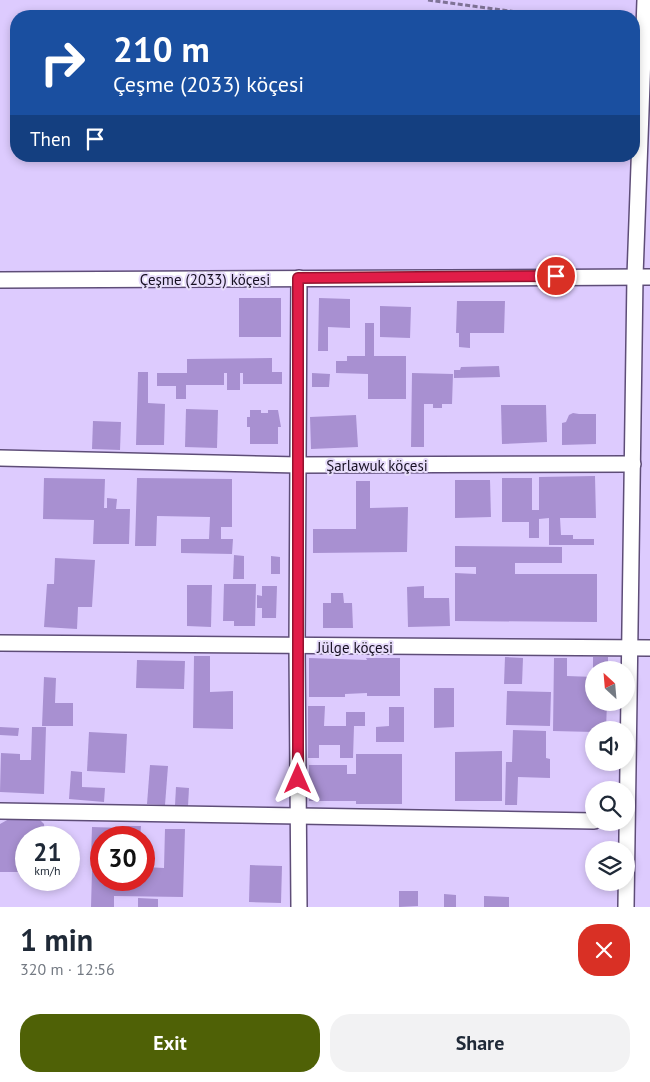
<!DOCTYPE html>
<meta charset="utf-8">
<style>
:root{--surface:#fff;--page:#f2f2f3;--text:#1f2937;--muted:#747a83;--accent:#4f6106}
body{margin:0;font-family:"PT Sans",sans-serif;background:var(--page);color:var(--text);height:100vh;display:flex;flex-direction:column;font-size:19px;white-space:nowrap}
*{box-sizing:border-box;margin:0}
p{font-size:16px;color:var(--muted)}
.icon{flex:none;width:28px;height:28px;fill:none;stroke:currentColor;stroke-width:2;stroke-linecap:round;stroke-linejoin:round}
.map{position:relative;height:907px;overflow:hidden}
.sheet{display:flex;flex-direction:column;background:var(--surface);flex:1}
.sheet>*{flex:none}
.top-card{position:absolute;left:10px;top:10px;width:630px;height:152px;border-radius:20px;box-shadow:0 2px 8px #0003;background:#1a4fa0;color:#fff;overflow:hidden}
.needle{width:32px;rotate:334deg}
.controls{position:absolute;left:585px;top:661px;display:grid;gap:10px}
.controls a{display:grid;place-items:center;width:50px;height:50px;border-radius:50%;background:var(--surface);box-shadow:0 2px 8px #0003;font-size:25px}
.speed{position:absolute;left:15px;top:826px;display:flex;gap:10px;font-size:25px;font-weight:700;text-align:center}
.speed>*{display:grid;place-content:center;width:65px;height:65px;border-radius:50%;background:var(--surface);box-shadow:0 2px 8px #0003;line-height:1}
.speed small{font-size:12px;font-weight:400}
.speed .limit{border:8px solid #d22;background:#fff;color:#111}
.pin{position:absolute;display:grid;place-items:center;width:42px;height:42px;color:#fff;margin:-21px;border:2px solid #fff;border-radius:50%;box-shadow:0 1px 5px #0007}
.me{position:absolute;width:55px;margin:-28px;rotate:0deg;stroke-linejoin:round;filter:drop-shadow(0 0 4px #0008)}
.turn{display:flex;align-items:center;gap:18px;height:105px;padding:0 20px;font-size:22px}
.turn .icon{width:65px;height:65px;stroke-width:2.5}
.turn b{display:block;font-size:35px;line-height:42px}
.then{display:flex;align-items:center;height:48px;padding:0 20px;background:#0003;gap:10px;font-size:19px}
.round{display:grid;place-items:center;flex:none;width:52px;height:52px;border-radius:20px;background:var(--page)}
.summary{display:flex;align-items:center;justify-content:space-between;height:85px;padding:0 20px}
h1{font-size:30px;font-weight:700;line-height:38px}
.primary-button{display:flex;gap:10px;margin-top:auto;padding:10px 20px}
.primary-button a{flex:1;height:58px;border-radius:20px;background:var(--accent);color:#fff;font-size:20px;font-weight:700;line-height:58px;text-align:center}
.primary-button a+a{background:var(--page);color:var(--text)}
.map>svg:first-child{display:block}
</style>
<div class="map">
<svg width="650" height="907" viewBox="0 0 650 907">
<rect width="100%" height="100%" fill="#ddcbfe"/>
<!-- building -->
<g fill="#a890d1">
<rect x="239" y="298" width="42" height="39"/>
<path d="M319,298l31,1v29l-22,-1v24h-10z"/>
<path d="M457,301h48l-1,32h-34v15l-11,-1v-14h-3z"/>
<path d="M380,306l31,1 -1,31 -30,-1z"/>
<path d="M365,323h9v33h32v43h-38v-25l-32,-1v-12h11v-5h18z"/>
<path d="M272,358v14h10v12h-39v-11h-3v17h-13v-17h-3v12h-38v14h-10v-13h-19v-13h30v-14z"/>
<path d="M499,366l1,11 -46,1v-8h6l1,-3z"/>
<path d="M138,372h10v31l17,1 -1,41h-28z"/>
<path d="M312,373l18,1 -1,13h-17z"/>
<path d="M412,373l41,1 -1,30h-10v4h-9v-4h-9v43h-13z"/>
<path d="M501,405h45l1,37 -45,2z"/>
<path d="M186,409l32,1 -1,38 -32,-1z"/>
<path d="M250,410h11v3h7v-3h10l3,17h-3v17h-28v-17h-3v-10h3z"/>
<path d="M573,413l6,1h17v30l-34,1v-22l4,-1 3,-7z"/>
<path d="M356,415l2,32 -47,2 -1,-32z"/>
<path d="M93,421l28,1 -1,28 -28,-1z"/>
<path d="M595,476l1,42h-36l1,17h12v4h21v6h-45v-27l-10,1v19h-10v-16h-27v-44h30v32h7v-33z"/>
<path d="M44,478l61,1 -1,29h3v-10l10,1 -1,10h14l-1,35h-36l1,-24 -51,-1z"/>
<path d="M137,478l95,1v48h-11v12h12l-1,15 -51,-1v-14h28l1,-22 -53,-1 -1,30h-21z"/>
<path d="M455,480h35l1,37 -36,1z"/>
<path d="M356,481h14v27l38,-1 -1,45 -94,1v-24h43z"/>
<path d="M455,546l107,1v16h-47v11h82v48l-142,-1v-48l21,1v-7h-21z"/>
<path d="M234,555l10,1v23h-11z"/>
<path d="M271,556l9,1v17h-9z"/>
<path d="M55,558l40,2 -3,47h-14l-1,22 -33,-2 3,-43h7z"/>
<path d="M224,584h32l-1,42h-21v-5h-11z"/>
<path d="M187,585h25l-1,42 -24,-1z"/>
<path d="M262,586h15l-1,32h-14v-10h-5v-13l5,1z"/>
<path d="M424,586v12h25l1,28 -42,1 -1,-40z"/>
<path d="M331,593h12l1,10h8l1,25h-30v-25h8z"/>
<path d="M194,656h16v36l23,-1v38l-40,-1z"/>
<path d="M505,657l18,1 -1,26h-18z"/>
<rect x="593" y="657" width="15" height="13"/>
<path d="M309,658l58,2 -1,-2h34v38h-33v-3l-22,1v3h-36z"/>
<path d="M554,658h13v18l27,1v25h13l-1,28h-12v2l-41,-1z"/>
<path d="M137,660l48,1 -1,28 -48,-1z"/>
<path d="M44,677l12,1 -1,25h18v23h-31z"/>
<path d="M434,688h20v39l-20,1z"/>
<path d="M507,691l44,1 -1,34 -44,-1z"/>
<path d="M308,706h17l-1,20h22v-14h19v14h-11l-1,32h-13v-13h-21v13h-11z"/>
<path d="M389,707h15v35h-28v-15l13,-1z"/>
<path d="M0,727l19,1 -1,8 -18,-1z"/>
<path d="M32,727h14l-2,67 -44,-2 1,-39 19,1v6h11z"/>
<path d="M513,730l33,1v27l4,1v19l-32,-1 -1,28h-12l1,-43h6z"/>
<path d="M89,732l38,2 -2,39 -38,-2z"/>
<path d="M502,751v50h-47v-49z"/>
<path d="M356,754h46v50h-46v-3h-47v-36h38v9h9z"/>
<path d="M150,765l18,1 -3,39 -18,-1z"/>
<path d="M71,771l11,1v15l23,1 -1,14 -35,-3z"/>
<path d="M176,787l13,1 -1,18 -13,-1z"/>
<path d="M9,819l31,1 4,4 1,14h-19v34h-26v-48z"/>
<path d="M123,826h18l-1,12h-39v20h-10l1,-31 31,1z"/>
<path d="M165,829h20l-2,68 -69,-1v11h-23l1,-36h9v9h43l1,-13 19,1z"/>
<path d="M250,865l32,1 -1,37 -32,-1z"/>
<path d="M399,891h19v15l-19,1z"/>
<path d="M444,894l12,1v12h-12z"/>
<path d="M484,896l25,1v10h-25z"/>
<path d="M138,898l20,1v8h-20z"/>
</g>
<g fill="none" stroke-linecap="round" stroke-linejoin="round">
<!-- minor casing -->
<g stroke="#5e4d78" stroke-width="18">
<g id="minor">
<path d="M299,278l-2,369 2,260"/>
<path d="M0,280l650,-3"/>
<path d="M0,458l298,7 335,-1"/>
<path d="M0,643l650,5"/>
<path d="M0,811l594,10"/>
<path d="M626,907l9,-631 10,-276"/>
</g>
</g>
<!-- path -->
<path stroke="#7f7396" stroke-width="3" stroke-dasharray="5 2.5" stroke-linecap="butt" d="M428,0l118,16"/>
<!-- minor -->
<use href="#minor" stroke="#fff" stroke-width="15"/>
</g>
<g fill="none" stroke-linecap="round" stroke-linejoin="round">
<!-- route casing -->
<g stroke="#92132f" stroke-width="12">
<path id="route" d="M298,779v-501l258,-2"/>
</g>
<!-- route -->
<use href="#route" stroke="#e11d48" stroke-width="9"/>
</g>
<g text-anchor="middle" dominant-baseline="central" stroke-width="4" stroke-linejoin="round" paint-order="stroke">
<!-- street labels -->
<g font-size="15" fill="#171122" stroke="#e7dcfb">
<text x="205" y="279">Çeşme (2033) köçesi</text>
<text x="377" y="465">Şarlawuk köçesi</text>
<text x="355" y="647">Jülge köçesi</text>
</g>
</g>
</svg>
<div class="controls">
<a><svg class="needle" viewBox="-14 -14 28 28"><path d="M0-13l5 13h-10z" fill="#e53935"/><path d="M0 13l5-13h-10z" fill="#747a83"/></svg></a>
<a><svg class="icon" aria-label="sound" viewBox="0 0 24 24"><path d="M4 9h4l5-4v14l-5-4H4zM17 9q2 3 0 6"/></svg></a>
<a><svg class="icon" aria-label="search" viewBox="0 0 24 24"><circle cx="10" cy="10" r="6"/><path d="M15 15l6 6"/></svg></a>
<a><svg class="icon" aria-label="layers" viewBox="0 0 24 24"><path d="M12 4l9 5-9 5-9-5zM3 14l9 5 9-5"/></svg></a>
</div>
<div class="speed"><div>21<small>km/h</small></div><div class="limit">30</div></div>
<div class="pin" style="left:556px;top:276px;background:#d93025"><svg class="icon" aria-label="arrive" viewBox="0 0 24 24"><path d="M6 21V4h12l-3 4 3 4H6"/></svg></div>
<svg class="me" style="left:298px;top:779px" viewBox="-20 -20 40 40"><path d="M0-17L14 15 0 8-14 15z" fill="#e11d48" stroke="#fff" stroke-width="4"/></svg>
<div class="top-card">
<div class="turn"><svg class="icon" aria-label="right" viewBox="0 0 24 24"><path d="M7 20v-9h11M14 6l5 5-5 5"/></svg><div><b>210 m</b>Çeşme (2033) köçesi</div></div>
<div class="then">Then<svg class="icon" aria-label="arrive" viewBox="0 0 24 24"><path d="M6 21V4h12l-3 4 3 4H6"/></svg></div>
</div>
</div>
<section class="sheet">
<div class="summary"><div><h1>1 min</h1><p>320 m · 12:56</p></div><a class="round" style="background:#d93025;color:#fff"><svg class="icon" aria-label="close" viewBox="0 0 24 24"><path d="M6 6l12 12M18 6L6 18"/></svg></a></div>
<div class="primary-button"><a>Exit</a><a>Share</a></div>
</section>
